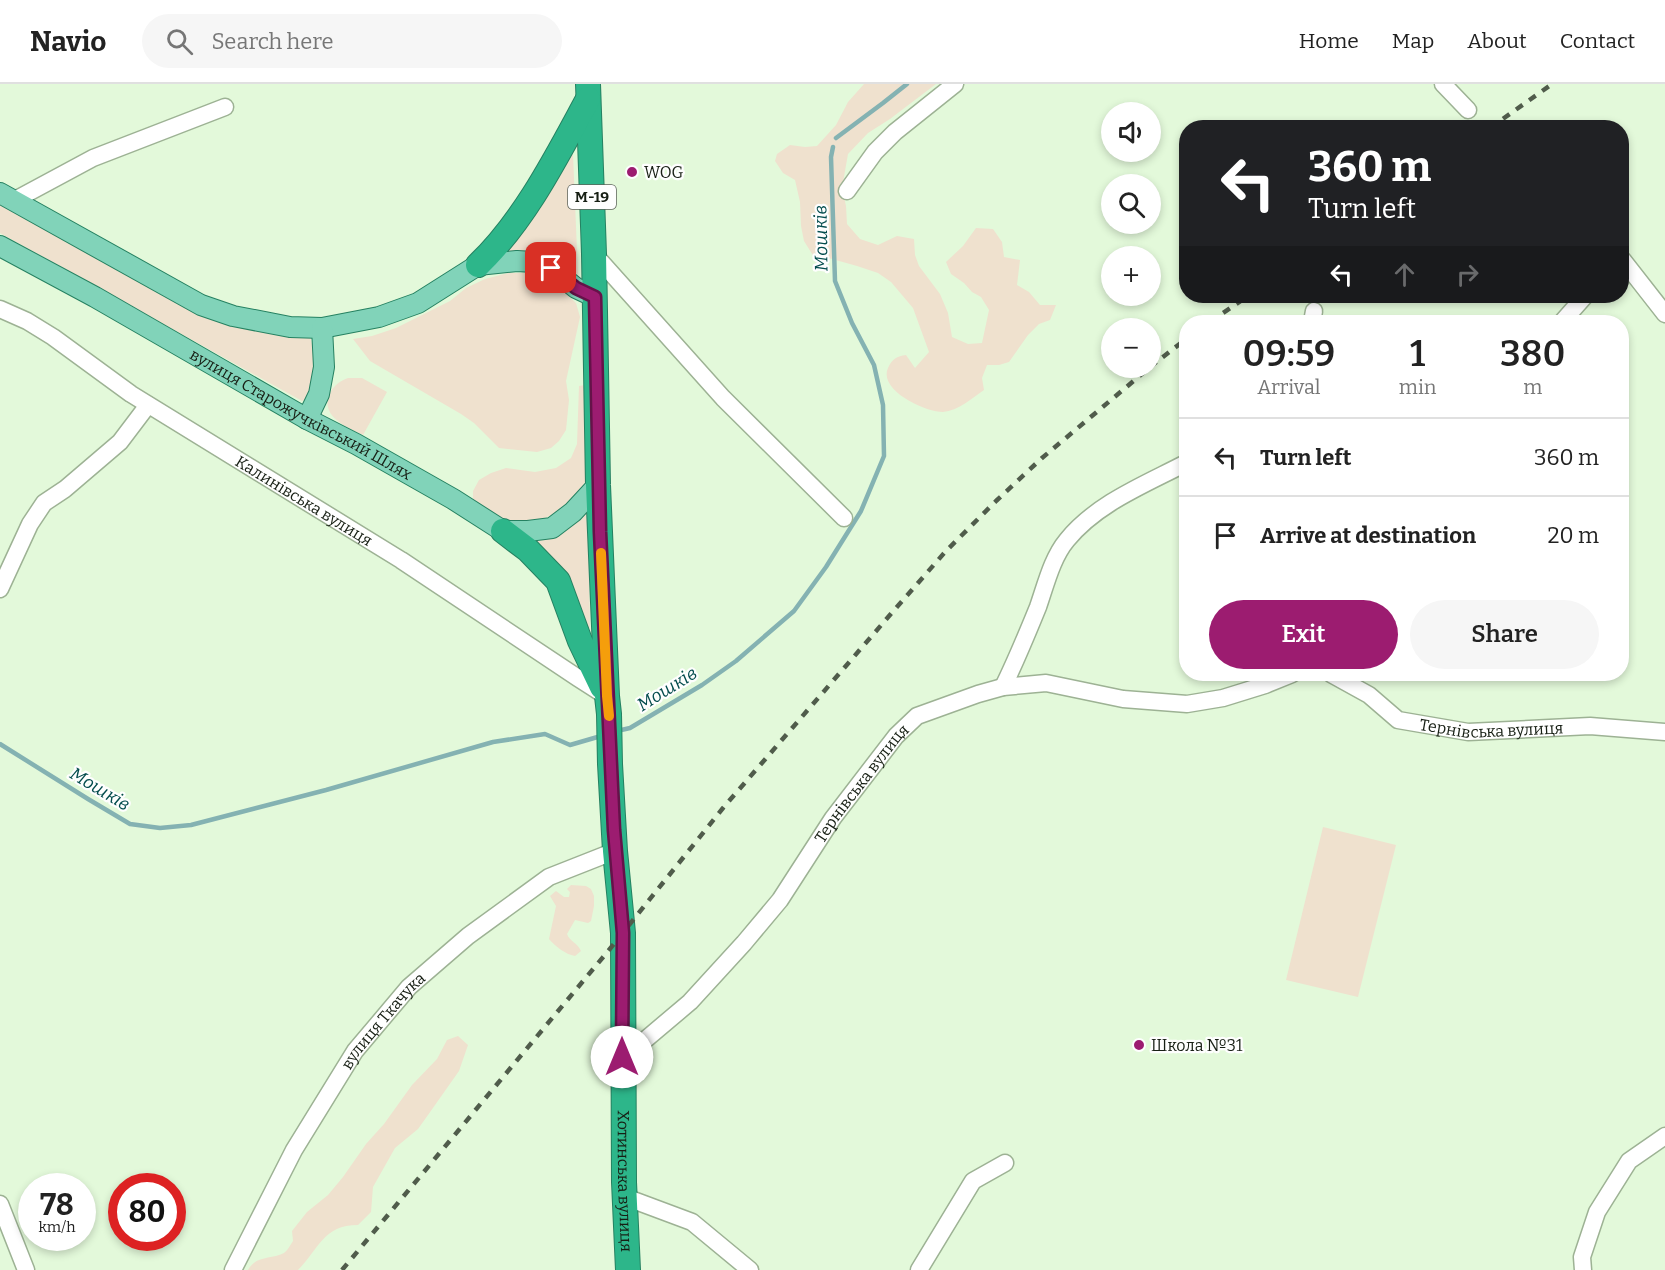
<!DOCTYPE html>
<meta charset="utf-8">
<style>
:root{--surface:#fff;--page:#f6f6f6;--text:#222;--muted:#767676;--line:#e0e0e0;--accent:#9c1c70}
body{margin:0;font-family:Bitter,serif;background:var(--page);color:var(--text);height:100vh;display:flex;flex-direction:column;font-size:22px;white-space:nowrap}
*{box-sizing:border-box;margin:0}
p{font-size:20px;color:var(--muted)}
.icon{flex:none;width:33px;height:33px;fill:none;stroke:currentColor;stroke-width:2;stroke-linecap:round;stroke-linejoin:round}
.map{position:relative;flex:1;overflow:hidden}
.details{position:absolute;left:1179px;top:231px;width:450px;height:366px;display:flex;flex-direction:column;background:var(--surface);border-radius:24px;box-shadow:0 3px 9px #0003}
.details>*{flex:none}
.top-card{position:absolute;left:1179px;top:36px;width:450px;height:183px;border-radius:24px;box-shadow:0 3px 9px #0003;background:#202124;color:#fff;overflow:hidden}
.fabs{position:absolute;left:1101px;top:18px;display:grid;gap:12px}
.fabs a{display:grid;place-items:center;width:60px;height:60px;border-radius:50%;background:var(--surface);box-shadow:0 3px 9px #0003;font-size:30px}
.speed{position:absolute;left:18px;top:1089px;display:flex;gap:12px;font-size:30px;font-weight:700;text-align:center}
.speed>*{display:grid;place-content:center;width:78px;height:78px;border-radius:50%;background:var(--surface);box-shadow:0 3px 9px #0003;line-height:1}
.speed small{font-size:15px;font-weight:400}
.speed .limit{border:9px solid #d22;background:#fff;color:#111}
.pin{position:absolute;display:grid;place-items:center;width:51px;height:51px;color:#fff;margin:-26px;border-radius:12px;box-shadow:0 3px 9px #0006}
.me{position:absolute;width:66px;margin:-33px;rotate:0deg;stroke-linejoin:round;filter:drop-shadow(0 0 4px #0008)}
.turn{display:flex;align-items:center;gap:21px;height:126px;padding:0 30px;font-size:27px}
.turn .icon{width:78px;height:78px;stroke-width:2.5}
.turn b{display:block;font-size:42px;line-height:51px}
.lanes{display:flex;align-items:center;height:57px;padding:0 30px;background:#0003;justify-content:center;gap:30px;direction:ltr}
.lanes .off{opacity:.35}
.eta{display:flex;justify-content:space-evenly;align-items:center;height:102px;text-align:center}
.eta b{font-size:36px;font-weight:600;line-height:42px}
.button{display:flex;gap:12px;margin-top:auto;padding:12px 30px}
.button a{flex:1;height:69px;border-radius:36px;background:var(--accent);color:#fff;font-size:24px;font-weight:600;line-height:69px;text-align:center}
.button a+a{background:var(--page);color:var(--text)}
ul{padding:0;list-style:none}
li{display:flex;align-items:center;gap:18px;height:78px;padding:0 30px;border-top:2px solid var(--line)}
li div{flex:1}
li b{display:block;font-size:22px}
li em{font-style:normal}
header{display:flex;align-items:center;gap:36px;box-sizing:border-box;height:84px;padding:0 30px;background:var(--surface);border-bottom:2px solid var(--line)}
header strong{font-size:28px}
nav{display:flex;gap:33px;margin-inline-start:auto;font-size:21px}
.search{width:420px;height:54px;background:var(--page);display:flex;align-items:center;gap:15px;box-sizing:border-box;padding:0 21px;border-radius:33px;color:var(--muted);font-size:22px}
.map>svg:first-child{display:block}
</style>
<header>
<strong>Navio</strong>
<div class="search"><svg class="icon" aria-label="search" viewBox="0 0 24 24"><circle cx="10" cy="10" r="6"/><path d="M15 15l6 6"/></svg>Search here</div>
<nav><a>Home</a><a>Map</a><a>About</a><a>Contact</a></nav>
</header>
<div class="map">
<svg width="1665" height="1186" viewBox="0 0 1665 1186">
<rect width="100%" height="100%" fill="#e3f9da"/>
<!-- green -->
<g fill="#efe1ce">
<path d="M864,0h72l-46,35 -22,14 -20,21 -6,34 4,18 1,18 13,15 18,6 19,-9 17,3 1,16 4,11 21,28 8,19 4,24 16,7 14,-1 7,-33 -8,-13 -9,-5 -8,-9 -13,-9 -5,-12 17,-16 13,-18 17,1 9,13 2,15 16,3 -3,25 12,7 11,13h16l-6,15 -11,4 -11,11 -19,27 -10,3h-12l-5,13 2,12c-12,8 -26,21 -41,22 -18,0 -65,-22 -55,-44 4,-9 9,-12 18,-13l9,13 14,-16 -16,-44 -22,-26 -13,-9 -21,-7 -32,-9h-11l-10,-16 -3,-15 -1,-24 -5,-22 -12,-7 -8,-12 2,-7 13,-9 15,2 12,-1 19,-21 12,-23z"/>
<path d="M573,70l5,121c-26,-23 -44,-23 -76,-22l24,-24 15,-22z"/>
<path d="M5,119l113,64 192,70 4,14 1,32 -8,16 -5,2 -302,-168v-28z"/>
<path d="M508,189h19l17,6 13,6 19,18 4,14 -14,64 3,19 -3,30 -7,11 -8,7 -14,4 -38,-4 -25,-25 -13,-9 -91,-53 -17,-22 19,-3 24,-8 54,-27 16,-13 19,-9z"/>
<path d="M348,294h14l25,14 -24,43c-8,-4 -18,-8 -25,-14 -19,-14 -10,-36 10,-43z"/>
<path d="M585,301l1,95c-14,27 -41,45 -72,42 -15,-1 -30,-12 -41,-22v-9l6,-11 12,-7 15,-5 29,4 21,-4 15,-10 6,-14 2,-58z"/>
<path d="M588,424l2,120 -8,-1 -53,-87z"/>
<path d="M1323,743l73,18 -38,152 -72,-17z"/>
<path d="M571,801l15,1 5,3 3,7v10l-3,15 -3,2 -13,-3 -8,14c3,8 10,8 14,17l-6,5c-10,-2 -19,-9 -26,-17l7,-33 -6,-10 6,-5 8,6h5l1,-5 -3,-3z"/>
<path d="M458,952l10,9 -9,26 -31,44 -10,14 -23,19 -22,39 -2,25 -13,13c-35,0 -39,24 -60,45h-50c8,-15 22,-10 36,-17 4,-3 6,-8 9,-12l-1,-10 15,-19 21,-17 15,-18 23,-33 18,-20 28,-39 25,-26 10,-19z"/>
</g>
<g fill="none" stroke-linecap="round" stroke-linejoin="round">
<!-- stream -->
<g stroke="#84b2b2" stroke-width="4.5">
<path d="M836,54l47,-35 24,-19"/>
<path d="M617,647l13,-3 72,-43 34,-24 58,-50 32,-44 35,-56 23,-55 -1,-51 -9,-40 -22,-42 -17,-42 -4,-124 2,-10"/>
<path d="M0,660l88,55 42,25 30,4 31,-3 135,-35 167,-48 52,-8 25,11 31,-9"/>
</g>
<!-- minor casing -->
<g stroke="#9db294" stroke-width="19">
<g id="minor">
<path d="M1443,0l25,26"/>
<path d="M847,107l28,-39 20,-20 60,-48"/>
<path d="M13,117l80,-43 132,-51"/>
<path d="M594,170l129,144 121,120"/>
<path d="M1622,175l43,55"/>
<path id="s1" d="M0,225l27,12 26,16 78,57 270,166 177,118 28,18"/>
<path d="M1312,238l2,-11"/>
<path d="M1562,238l23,-26"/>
<path d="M0,505l30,-65 14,-21 21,-14 55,-47 28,-37"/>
<path id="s2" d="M1331,590l38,21 29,25 70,12 122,-6 75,6"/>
<path d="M1003,603c13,-26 24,-53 35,-80 8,-23 14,-49 29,-67 30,-37 79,-56 119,-77"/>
<path id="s3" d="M622,973l10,-6 58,-49 54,-59 36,-43 53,-82 63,-82 21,-20 61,-22 25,-7 43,-4 77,16 64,5 36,-6 42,-13 27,-11"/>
<path d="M625,1113l67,25 58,48"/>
<path d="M0,1120l26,66"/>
<path id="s4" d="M233,1186l61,-120 61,-99 54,-64 59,-51 81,-59 66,-26"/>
<path d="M919,1186l54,-89 32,-18"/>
<path d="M1583,1186l-1,-13 15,-45 32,-51 36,-25"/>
</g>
</g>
<!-- major casing -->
<g stroke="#258161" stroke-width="22">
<g id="major">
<path d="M0,109l201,112 32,11 57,11 32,1 57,-11 39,-14 60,-38 39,-4 16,1 18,6 25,20 19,9"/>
<path id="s5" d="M0,162l95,51 212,122 49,25 97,55 50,32h25l24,-3 21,-16 25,-27"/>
<path d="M307,335l12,-25 5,-27 -2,-39"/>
</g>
</g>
<!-- highway casing -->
<g stroke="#258161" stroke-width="26">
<g id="highway">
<path id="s6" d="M588,0l6,170 4,231 9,211 2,18 1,50 5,87 8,82 1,249 4,88"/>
<path d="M478,181c47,-45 79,-109 110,-166"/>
<path d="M503,447l25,19 30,31 22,60 22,46"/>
</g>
</g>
<!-- minor -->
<use href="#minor" stroke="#fff" stroke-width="16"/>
<!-- major -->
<use href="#major" stroke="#81d3b9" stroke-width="20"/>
<!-- highway -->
<use href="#highway" stroke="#2db68a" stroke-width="24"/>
<!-- rail -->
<g stroke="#505c4b" stroke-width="4.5" stroke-dasharray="8 8" stroke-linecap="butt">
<path d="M1490,44l62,-44"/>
<path d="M1210,238l38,-26"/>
<path d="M1150,283l36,-28"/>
<path d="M342,1186l267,-320 114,-142 173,-200 50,-57 50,-50 46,-43 107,-90"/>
</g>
</g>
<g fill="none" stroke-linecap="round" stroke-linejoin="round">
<!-- route casing -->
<g stroke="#651249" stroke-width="15">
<path id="route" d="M551,184l25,20 19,9 5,235 14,298 9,103 -1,124"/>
</g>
<!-- route -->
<use href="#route" stroke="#9c1c70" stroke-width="10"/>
<!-- slow -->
<path stroke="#f59e0b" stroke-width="10" d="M601,469l6,143 2,20"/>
</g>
<!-- markers -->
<g fill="#9c1c70" stroke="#fefefe" stroke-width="2">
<circle cx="632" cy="88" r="6"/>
<circle cx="1139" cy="961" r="6"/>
</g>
<g text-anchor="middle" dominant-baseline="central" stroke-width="4.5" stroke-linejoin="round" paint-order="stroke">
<!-- shield labels -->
<rect fill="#fefefe" stroke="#5c625a" stroke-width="1.5" x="568" y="101" width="48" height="24" rx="4.5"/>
<g font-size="15" font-weight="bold" fill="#171f14">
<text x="592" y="113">М-19</text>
</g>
<!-- poi labels -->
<g font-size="16" fill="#171f14" stroke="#fefefe" text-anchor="start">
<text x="644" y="88">WOG</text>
<text x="1151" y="961">Школа №31</text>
</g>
<!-- street labels -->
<g font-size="16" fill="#171f14" stroke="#fefefe">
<text stroke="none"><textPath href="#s5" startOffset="345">вулиця Старожучківський Шлях</textPath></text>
<text stroke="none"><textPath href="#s1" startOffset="360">Калинівська вулиця</textPath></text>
<text stroke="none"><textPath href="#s2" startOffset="176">Тернівська вулиця</textPath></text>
<text stroke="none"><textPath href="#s3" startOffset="366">Тернівська вулиця</textPath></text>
<text stroke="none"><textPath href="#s4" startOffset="292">вулиця Ткачука</textPath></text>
<text stroke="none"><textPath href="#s6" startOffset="1098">Хотинська вулиця</textPath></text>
</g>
<!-- water labels -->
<g font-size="18" font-style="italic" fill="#034c4d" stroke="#fefefe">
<text transform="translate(821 154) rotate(-91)">Мошків</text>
<text transform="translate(667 605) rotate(-32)">Мошків</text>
<text transform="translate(100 705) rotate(31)">Мошків</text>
</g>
</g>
</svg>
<div class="fabs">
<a><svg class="icon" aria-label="sound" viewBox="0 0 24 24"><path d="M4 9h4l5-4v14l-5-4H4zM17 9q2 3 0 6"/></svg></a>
<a><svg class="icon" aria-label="search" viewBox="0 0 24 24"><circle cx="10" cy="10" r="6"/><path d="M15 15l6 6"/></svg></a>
<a>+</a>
<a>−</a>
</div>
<div class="speed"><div>78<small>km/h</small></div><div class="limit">80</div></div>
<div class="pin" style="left:551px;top:184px;background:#d93025"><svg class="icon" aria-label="arrive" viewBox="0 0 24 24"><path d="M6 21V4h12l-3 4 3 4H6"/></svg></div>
<svg class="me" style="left:622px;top:973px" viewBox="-20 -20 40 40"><circle r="19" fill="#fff"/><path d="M0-13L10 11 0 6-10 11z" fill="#9c1c70"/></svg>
<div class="top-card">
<div class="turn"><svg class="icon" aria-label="left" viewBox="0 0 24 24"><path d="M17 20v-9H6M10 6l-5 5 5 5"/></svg><div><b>360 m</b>Turn left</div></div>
<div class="lanes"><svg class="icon" aria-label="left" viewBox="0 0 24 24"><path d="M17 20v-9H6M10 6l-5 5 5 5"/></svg><svg class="icon off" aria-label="ahead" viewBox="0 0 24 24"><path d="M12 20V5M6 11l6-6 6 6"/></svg><svg class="icon off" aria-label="right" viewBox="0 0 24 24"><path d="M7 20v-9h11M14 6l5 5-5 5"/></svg></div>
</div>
<section class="details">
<div class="eta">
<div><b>09:59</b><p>Arrival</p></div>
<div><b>1</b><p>min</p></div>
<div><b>380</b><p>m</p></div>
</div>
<ul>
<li><svg class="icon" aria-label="left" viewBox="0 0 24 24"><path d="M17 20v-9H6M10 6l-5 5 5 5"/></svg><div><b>Turn left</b></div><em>360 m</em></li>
<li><svg class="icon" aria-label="arrive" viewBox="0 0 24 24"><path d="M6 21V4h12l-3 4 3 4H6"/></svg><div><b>Arrive at destination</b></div><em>20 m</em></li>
</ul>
<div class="button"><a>Exit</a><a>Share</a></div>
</section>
</div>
